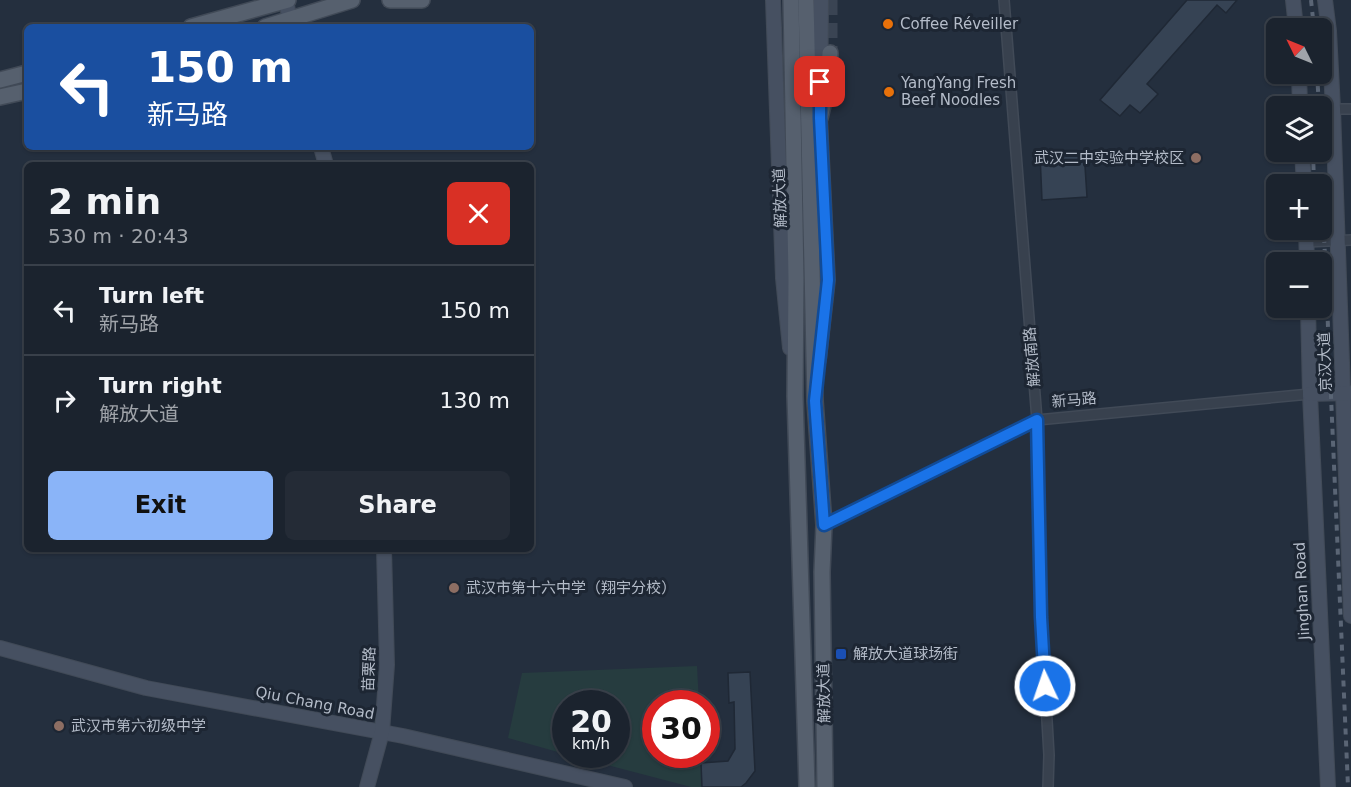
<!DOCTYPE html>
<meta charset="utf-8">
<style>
:root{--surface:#1b232e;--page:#242b36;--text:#f1f3f6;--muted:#a0a4aa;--line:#39404a;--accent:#8ab4f8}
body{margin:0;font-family:"DejaVu Sans","Noto Sans SC",sans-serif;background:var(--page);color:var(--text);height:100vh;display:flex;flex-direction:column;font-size:22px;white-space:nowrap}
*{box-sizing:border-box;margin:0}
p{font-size:20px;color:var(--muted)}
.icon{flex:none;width:33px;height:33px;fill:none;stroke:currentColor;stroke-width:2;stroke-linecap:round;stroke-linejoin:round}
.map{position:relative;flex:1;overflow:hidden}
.details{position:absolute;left:24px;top:162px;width:510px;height:390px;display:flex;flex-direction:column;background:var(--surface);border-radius:9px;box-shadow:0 2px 4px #0004,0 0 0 2px var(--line)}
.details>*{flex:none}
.hud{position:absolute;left:24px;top:24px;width:510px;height:126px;border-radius:9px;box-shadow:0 2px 4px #0004,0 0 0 2px var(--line);background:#1a4fa0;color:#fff;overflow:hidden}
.needle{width:39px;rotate:313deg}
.buttons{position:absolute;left:1266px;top:18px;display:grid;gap:12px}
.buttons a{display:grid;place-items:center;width:66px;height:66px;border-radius:9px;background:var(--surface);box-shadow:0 2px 4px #0004,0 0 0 2px var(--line);font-size:30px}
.speed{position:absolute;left:552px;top:690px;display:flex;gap:12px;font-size:30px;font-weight:700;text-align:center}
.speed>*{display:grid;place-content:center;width:78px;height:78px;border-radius:50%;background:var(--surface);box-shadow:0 2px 4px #0004,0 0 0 2px var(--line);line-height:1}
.speed small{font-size:15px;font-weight:400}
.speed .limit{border:9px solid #d22;background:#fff;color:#111}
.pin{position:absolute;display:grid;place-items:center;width:51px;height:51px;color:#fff;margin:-26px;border-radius:12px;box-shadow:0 3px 9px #0006}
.me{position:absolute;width:66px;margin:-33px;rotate:357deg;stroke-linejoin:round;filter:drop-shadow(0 0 4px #0008)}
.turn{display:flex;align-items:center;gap:21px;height:126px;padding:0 24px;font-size:27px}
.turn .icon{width:78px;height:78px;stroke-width:2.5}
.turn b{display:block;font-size:42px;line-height:51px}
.round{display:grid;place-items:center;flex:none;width:63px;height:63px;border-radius:9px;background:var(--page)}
.summary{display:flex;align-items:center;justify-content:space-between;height:102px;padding:0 24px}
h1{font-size:36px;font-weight:600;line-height:45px}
.button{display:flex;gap:12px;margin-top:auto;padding:12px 24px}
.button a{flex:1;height:69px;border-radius:9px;background:var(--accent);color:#111;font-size:24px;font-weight:600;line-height:69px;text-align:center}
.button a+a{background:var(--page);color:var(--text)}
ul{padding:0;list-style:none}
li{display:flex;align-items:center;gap:18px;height:90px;padding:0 24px;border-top:2px solid var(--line)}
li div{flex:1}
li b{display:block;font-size:22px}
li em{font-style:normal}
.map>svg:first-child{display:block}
</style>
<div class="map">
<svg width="1351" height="787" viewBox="0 0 1351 787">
<rect width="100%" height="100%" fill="#242f3e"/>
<!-- green -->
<path fill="#263c3f" d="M697,666l2,37 -43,1v50l45,1 1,32h-11l-122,-32 47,-1v-50h-50l-1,50 -57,-16 14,-65z"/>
<!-- building -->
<g fill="#364354" stroke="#1f2835" stroke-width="1.5">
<path d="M1187,0h50l-11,13 -9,-8 -70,79 11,10 -18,19 -10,-8 -10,11 -20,-16z"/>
<path d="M1084,151l3,46 -45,3 -2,-46z"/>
<path d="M750,672l5,99 -9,12 -5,4h-39l-1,-24 27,-2 7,-12 -1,-47 -5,1 -1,-30z"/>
</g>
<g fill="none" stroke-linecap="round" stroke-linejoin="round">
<!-- primary-tunnel -->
<path stroke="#3a4453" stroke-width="15" stroke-dasharray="15 8" stroke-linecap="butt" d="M830,0v53"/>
<!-- street casing -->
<g stroke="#414a57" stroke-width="12">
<g id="street">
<path d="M1004,0l33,420 4,197 8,138 -1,32"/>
<path d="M1333,109h18"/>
<path d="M1306,242l45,-2"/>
<path d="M824,525l213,-105 273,-26"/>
</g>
</g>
<!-- secondary casing -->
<g stroke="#414a57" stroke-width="16">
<g id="secondary">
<path d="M286,0l5,27"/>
<path d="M773,0l10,278 7,70"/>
<path d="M1293,0l3,28"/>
<path d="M1325,0l4,31 4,78 18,507"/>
<path d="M1299,74l1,32"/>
<path d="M321,147l5,18"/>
<path d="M1302,152l2,32"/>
<path d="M1306,230l1,32"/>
<path d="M1308,308l2,86 18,393"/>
<path d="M819,360l9,-80 -8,-162 1,-118"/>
<path d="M1310,394l39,-1"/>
<path d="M0,648l146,40 257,48 222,51"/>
<path d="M367,787l15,-55 5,-67 -3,-116"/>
</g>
</g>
<!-- primary casing -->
<g stroke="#414a57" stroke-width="18">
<g id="primary">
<path d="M390,0h32"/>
<path d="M791,0l5,279 -1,117 12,391"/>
<path d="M806,0l9,401 9,124 -2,47 3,215"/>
<path d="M191,27l97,-27"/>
<path d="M265,27l87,-27"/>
<path d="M0,80l27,-7"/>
<path d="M0,97l27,-6"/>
<path d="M820,118l8,-33 2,-32"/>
</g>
</g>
<!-- street -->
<use href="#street" stroke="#38414e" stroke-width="9"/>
<!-- secondary -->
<use href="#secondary" stroke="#465061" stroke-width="14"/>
<!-- primary -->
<use href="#primary" stroke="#56606e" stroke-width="15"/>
<!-- rail -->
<g stroke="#5a6575" stroke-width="4" stroke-dasharray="6 6" stroke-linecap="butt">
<path d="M1311,0l3,28"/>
<path d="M1317,74l2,32"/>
<path d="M1313,152l1,32"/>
<path d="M1322,189l26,598"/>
</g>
</g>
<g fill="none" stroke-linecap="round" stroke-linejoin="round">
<!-- route casing -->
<g stroke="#114b97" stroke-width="15">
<path id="route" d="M820,82v36l8,162 -13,121 9,124 213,-105 4,197 4,69"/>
</g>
<!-- route -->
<use href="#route" stroke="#1a73e8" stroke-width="10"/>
</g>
<!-- markers -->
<g fill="#e8710a" stroke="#1d2633" stroke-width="2">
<circle cx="888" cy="24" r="6"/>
<circle cx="889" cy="92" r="6"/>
</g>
<g fill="#8d6e63" stroke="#1d2633" stroke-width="2">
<circle cx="1196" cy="158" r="6"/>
<circle cx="454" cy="588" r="6"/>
<circle cx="59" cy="726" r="6"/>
</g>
<rect fill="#1a4fb4" stroke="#1d2633" stroke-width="2" x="835" y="648" width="12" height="12" rx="3"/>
<g text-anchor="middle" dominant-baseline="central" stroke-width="6" stroke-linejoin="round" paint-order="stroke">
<!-- poi labels -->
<g font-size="15" fill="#b4bcc9" stroke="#1d2633" text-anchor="start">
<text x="900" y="24">Coffee Réveiller</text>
<text x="901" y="83">YangYang Fresh<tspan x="901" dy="17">Beef Noodles</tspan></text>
<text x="1184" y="158" text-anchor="end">武汉二中实验中学校区</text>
<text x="466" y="588">武汉市第十六中学（翔宇分校）</text>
<text x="853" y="654">解放大道球场街</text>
<text x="71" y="726">武汉市第六初级中学</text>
</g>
<!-- street labels -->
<g font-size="15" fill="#b4bcc9" stroke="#1d2633">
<text transform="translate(780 198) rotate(-92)">解放大道</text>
<text transform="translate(1032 357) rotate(-95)">解放南路</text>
<text transform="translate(1325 362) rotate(-92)">京汉大道</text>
<text transform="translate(1074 400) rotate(-5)">新马路</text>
<text transform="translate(1302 591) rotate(-93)">Jinghan Road</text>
<text transform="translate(369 669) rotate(-88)">苗栗路</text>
<text transform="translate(824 693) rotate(-91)">解放大道</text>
<text transform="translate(315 703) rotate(11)">Qiu Chang Road</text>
</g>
</g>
</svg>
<div class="buttons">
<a><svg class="needle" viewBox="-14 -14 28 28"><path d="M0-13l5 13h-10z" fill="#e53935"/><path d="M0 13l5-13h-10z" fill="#a0a4aa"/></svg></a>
<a><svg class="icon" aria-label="layers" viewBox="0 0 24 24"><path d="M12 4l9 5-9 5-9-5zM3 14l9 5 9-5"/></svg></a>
<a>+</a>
<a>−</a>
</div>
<div class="speed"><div>20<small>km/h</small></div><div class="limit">30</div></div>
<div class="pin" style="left:820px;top:82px;background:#d93025"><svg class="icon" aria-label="arrive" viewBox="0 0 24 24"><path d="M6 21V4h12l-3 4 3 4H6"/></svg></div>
<svg class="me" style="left:1045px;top:686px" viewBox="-20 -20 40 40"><circle r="17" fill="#1a73e8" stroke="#fff" stroke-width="3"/><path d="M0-11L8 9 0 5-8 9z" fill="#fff"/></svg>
<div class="hud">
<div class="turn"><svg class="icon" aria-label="left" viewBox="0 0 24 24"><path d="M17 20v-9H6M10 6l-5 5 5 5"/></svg><div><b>150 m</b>新马路</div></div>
</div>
<section class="details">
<div class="summary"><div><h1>2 min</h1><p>530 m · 20:43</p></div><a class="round" style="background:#d93025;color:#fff"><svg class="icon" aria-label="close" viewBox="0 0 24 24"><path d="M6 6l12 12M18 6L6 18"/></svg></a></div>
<ul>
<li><svg class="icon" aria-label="left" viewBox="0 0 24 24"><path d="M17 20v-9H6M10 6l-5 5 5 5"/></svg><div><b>Turn left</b><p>新马路</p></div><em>150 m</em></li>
<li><svg class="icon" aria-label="right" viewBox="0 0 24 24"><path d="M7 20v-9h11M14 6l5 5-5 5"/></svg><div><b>Turn right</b><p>解放大道</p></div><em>130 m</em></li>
</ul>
<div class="button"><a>Exit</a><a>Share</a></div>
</section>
</div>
